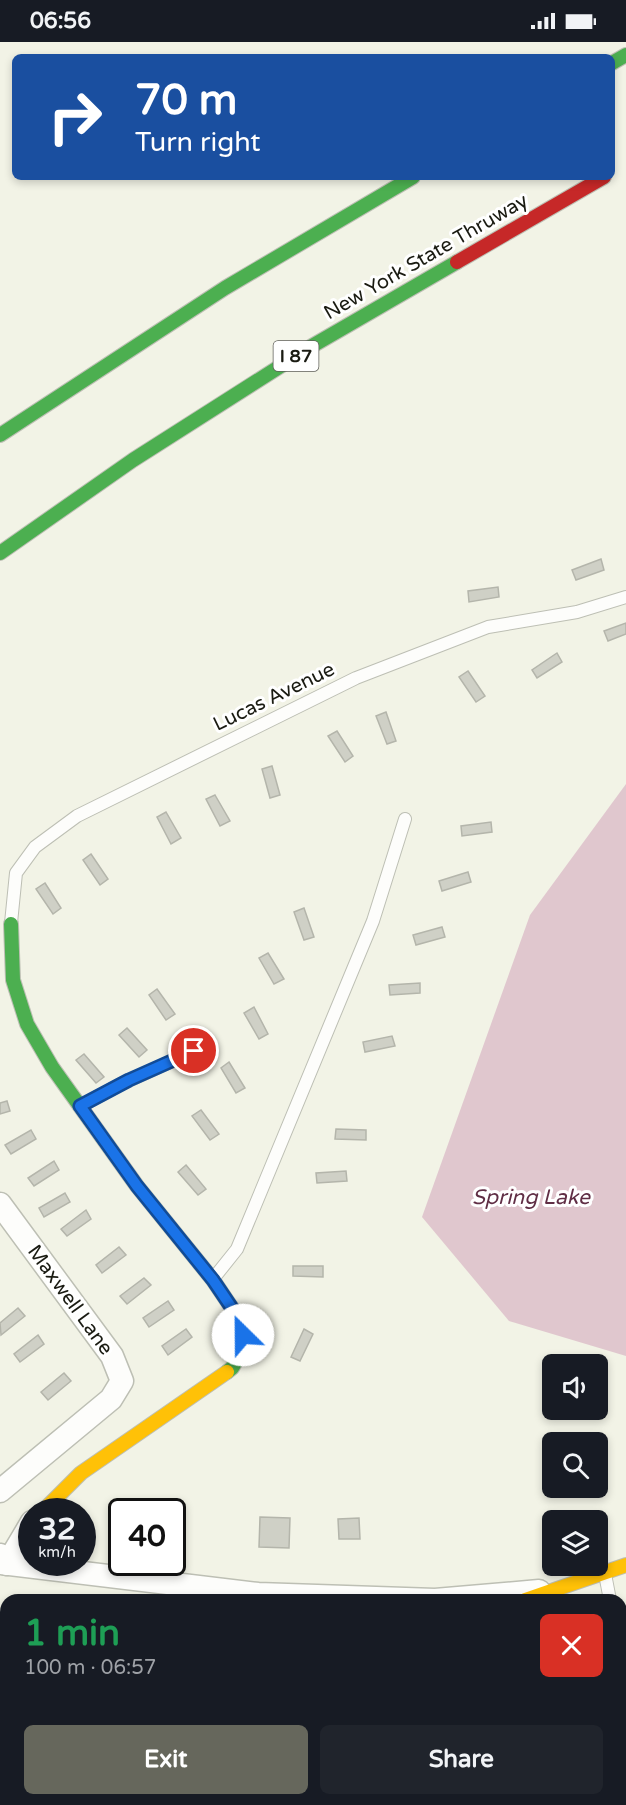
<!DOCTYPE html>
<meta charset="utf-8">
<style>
:root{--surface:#171b24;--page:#20242c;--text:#f1f3f6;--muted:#9ea1a6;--accent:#66675c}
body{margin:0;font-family:"Varela Round",sans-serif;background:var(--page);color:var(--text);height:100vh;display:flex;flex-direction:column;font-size:22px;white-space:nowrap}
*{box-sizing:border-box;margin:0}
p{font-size:20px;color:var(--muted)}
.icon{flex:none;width:33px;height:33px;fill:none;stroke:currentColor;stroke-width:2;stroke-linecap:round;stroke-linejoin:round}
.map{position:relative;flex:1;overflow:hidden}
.details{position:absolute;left:0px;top:1552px;width:627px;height:212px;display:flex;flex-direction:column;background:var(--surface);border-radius:18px 18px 0 0;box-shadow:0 3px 9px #0003}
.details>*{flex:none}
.guide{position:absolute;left:12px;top:12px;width:603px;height:126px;border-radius:9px;box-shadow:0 3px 9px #0003;background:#1a4fa0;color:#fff;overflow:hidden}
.fabs{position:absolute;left:542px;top:1312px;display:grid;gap:12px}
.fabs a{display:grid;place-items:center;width:66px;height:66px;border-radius:9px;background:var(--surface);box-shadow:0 3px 9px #0003;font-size:30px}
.speed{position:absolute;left:18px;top:1456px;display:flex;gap:12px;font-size:30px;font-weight:700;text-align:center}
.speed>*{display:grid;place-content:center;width:78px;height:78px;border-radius:50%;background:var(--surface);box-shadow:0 3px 9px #0003;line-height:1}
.speed small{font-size:15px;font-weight:400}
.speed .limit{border:3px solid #111;border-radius:9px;background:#fff;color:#111}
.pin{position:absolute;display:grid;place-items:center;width:51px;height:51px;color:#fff;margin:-26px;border:3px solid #fff;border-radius:50%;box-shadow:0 2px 6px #0007}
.me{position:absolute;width:66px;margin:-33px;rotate:337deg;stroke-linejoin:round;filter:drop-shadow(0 0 4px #0008)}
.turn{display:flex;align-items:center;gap:21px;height:126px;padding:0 24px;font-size:27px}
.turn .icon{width:78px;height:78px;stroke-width:2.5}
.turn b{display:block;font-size:42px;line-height:51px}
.round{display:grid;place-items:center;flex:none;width:63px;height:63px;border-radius:9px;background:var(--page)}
.head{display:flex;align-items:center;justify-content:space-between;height:102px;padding:0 24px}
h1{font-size:36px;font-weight:700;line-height:45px;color:#1e9e55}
.button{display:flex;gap:12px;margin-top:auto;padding:12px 24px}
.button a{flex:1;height:69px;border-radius:9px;background:var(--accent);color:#fff;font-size:24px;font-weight:700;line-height:69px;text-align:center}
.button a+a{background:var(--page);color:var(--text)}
.status{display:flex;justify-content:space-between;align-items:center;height:42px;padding:0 30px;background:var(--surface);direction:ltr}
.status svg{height:16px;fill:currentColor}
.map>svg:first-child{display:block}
</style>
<div class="status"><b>06:56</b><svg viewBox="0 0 49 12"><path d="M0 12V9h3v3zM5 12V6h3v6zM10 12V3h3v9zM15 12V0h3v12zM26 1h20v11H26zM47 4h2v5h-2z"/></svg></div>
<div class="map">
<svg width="626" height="1763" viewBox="0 0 626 1763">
<rect width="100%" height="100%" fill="#f2f3e6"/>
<!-- water -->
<path fill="#e0c7ce" d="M626,742v572l-117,-35 -87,-104 108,-302z"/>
<!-- building -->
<g fill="#cfd0c6" stroke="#b4b5ab" stroke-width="1.5">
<path d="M601,517l3,11 -28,10 -4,-10z"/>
<path d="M498,545l1,10 -30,5 -1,-11z"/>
<path d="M626,581v11l-18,7 -4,-10z"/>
<path d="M557,611l5,9 -25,16 -5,-8z"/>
<path d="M468,629l17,25 -9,6 -17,-25z"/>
<path d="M386,670l10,29 -9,3 -11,-28z"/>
<path d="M337,689l16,25 -8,6 -17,-26z"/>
<path d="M272,724l8,29 -10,3 -8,-29z"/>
<path d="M215,753l15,26 -10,5 -14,-27z"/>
<path d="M166,770l15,26 -10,6 -14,-27z"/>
<path d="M491,780l1,10 -30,4 -1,-10z"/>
<path d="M91,812l17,25 -8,6 -17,-25z"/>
<path d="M468,830l3,10 -29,9 -3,-10z"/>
<path d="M45,841l16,25 -8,6 -17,-25z"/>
<path d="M304,866l10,29 -10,3 -10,-28z"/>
<path d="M442,885l3,10 -29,8 -3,-10z"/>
<path d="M268,911l16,26 -10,5 -15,-26z"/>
<path d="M420,941v10l-30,2 -1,-10z"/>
<path d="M157,947l18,25 -9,6 -17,-25z"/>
<path d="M254,965l14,27 -9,5 -15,-26z"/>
<path d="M127,986l20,22 -8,7 -20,-22z"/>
<path d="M392,994l3,10 -30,6 -2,-10z"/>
<path d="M84,1012l20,23 -8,6 -20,-23z"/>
<path d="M229,1020l16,26 -9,5 -15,-25z"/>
<path d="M7,1059l3,10 -10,3v-11z"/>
<path d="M201,1068l18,24 -9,6 -18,-24z"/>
<path d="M336,1087l30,1v10l-31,-1z"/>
<path d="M31,1088l5,9 -25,15 -6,-9z"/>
<path d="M54,1119l5,9 -25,16 -6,-8z"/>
<path d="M186,1123l20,24 -8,6 -20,-23z"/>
<path d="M346,1129l1,10 -30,2 -1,-10z"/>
<path d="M65,1151l5,9 -26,15 -5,-9z"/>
<path d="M86,1168l5,9 -24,17 -6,-7z"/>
<path d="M119,1205l7,8 -24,18 -6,-8z"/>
<path d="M293,1224h30v11l-30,-1z"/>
<path d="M144,1236l7,7 -24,19 -7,-8z"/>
<path d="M168,1259l6,9 -25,17 -6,-9z"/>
<path d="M18,1266l7,8 -24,19 -1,-12z"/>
<path d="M186,1287l6,8 -24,18 -6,-9z"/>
<path d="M304,1287l9,5 -13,27 -9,-4z"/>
<path d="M38,1293l6,9 -24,18 -6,-8z"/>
<path d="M64,1331l7,8 -23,19 -7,-8z"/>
<path d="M260,1475l30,1 -1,30 -30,-1z"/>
<path d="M359,1476l1,21h-21l-1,-20z"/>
</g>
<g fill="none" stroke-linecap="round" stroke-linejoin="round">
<!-- lane casing -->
<g stroke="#bdbfb4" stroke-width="14">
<g id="lane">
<path d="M11,881l5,-50 19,-26 42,-31 279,-138 132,-51 89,-15 49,-15"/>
<path d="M81,1064l38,-21 75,-34"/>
<path d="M213,1237l24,-30 136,-328 32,-102"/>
<path d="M605,1532l5,26"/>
<path d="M621,1596l5,16"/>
</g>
</g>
<!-- street casing -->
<g stroke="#bdbfb4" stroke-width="25">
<g id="street">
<path d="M0,1162l112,152 10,25 -11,18 -111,92"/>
<path d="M0,1513l7,9 25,-42"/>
<path d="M0,1521l258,31 177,6 104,-9"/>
</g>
</g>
<!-- fast casing -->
<g stroke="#bdbfb4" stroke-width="16">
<g id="fast">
<path d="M612,21l14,-8"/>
<path d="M0,393l225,-147 188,-111"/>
<path d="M0,511l133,-93 179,-114 145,-84"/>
<path d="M11,882l2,56 14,44 25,43 85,119 76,94 29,43 2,24 -12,21 -5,4"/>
</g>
</g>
<!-- slow casing -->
<g stroke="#bdbfb4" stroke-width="16">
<g id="slow">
<path d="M42,1470l39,-39 146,-101"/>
<path d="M525,1558l101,-35"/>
<path d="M0,1751l6,-2"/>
</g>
</g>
<!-- jam casing -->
<g stroke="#bdbfb4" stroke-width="16">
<path id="jam" d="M457,220l147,-85"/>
</g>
<!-- lane -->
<use href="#lane" stroke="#fdfdfb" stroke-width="12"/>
<!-- street -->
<use href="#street" stroke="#fdfdfb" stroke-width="22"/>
<!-- fast -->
<use href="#fast" stroke="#4caf50" stroke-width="14"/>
<!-- slow -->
<use href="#slow" stroke="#ffc107" stroke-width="14"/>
<!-- jam -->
<use href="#jam" stroke="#c62828" stroke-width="14"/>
</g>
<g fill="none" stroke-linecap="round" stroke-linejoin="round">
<!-- route casing -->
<g stroke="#114b97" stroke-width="15">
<path id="route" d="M194,1009l-65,29 -49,26 57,80 76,94 29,43 1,12"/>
</g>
<!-- route -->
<use href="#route" stroke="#1a73e8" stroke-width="10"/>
</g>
<g text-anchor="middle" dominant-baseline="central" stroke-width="6" stroke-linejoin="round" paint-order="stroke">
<!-- shield labels -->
<rect fill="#fff" stroke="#5f5f59" stroke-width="1.5" x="273.5" y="299" width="45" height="30" rx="4.5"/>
<g font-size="18" font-weight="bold" fill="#1a1b12">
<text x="296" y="314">I 87</text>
</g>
<!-- street labels -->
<g font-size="20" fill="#1a1b12" stroke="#fff">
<text transform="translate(426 215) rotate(-30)">New York State Thruway</text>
<text transform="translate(274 655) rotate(-26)">Lucas Avenue</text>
<text transform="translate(70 1258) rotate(54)">Maxwell Lane</text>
</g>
<!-- water labels -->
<g font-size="21" font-style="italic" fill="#602e45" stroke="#fff">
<text x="531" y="1155">Spring Lake</text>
</g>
</g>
</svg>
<div class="fabs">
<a><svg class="icon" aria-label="sound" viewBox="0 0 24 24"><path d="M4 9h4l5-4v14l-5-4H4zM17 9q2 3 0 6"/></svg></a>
<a><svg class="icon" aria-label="search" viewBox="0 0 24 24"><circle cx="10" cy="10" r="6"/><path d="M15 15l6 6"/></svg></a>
<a><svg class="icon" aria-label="layers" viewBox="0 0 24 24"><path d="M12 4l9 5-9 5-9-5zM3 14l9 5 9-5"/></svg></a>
</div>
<div class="speed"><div>32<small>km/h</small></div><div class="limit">40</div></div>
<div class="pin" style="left:194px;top:1009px;background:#d93025"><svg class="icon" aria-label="arrive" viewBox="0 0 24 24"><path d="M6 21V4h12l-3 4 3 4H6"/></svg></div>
<svg class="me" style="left:243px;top:1293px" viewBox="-20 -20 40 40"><circle r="19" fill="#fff"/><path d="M0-13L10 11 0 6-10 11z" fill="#1a73e8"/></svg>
<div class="guide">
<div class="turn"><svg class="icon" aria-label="right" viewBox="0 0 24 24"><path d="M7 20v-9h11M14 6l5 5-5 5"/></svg><div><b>70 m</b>Turn right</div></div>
</div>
<section class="details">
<div class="head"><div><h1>1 min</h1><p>100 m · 06:57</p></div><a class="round" style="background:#d93025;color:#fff"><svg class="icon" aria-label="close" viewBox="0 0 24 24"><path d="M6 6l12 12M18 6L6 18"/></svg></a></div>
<div class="button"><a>Exit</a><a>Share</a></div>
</section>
</div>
